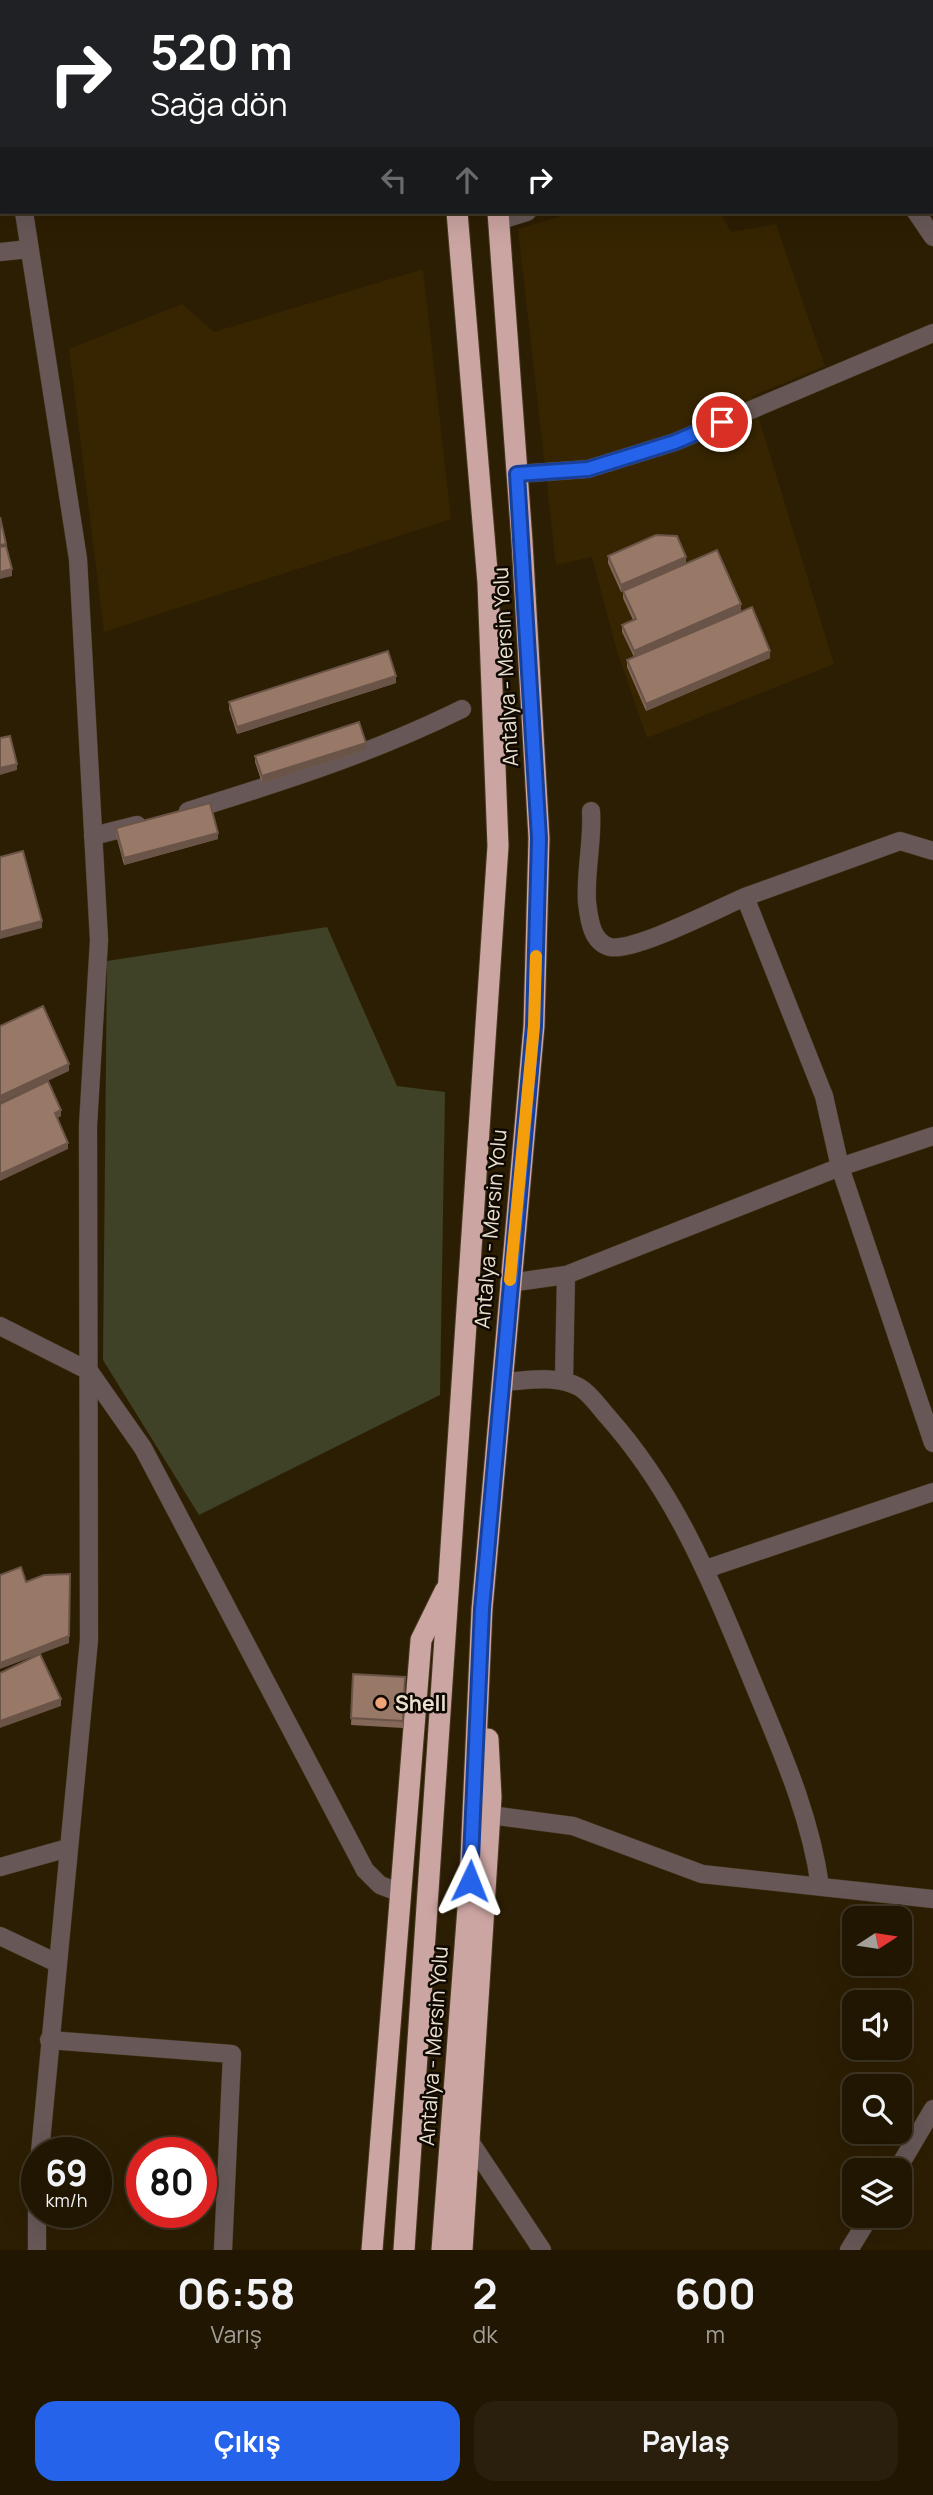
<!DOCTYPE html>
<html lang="tr">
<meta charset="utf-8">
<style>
:root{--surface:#211602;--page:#291f0c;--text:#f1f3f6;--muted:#a29f99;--line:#3e3524;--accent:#2563eb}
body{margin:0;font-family:Manrope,sans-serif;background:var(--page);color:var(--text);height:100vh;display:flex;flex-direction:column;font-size:26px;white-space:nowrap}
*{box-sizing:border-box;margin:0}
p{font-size:23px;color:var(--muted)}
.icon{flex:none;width:38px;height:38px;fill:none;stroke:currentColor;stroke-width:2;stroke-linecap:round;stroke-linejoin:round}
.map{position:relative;height:2250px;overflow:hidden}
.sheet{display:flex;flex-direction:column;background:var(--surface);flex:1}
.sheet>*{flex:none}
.top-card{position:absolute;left:0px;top:0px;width:934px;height:214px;box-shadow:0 7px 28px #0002,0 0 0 2px var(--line);background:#202124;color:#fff;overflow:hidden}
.needle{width:46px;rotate:78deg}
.tools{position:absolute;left:842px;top:1906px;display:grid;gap:14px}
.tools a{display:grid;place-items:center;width:70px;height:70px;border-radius:14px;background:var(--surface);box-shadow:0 7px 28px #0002,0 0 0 2px var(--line);font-size:35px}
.speed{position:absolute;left:21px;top:2137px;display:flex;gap:14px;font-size:35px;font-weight:700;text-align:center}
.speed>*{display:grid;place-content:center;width:91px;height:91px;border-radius:50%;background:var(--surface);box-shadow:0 7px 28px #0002,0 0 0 2px var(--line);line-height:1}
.speed small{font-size:18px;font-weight:400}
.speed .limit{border:10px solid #d22;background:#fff;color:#111}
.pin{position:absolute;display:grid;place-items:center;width:60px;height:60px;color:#fff;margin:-30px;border:4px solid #fff;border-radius:50%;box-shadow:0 2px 7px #0007}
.me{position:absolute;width:77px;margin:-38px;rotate:2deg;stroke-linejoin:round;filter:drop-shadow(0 0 5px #0008)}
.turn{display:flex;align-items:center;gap:24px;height:147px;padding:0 35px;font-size:32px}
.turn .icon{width:91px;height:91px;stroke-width:2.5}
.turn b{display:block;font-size:49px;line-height:60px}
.lanes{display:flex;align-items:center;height:66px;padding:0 35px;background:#0003;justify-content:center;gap:35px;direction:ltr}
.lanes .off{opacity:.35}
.eta{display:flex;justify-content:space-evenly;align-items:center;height:119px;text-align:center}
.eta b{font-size:42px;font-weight:700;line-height:49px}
.cta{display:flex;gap:14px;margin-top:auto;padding:14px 35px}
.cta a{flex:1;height:80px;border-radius:21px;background:var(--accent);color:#fff;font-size:28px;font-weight:700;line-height:80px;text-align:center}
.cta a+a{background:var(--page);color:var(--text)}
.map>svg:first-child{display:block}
</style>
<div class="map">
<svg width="933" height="2250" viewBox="0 0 933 2250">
<rect width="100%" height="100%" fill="#2c1e03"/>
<!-- built -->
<g fill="#372501">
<path d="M575,212h145l11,20 45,-8 49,142 -73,30 82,268 -187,74 -31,-90 -24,-91 -36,8 -38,-336z"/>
<path d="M423,269l28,250 -347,113 -35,-283 113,-45 32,28z"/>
</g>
<!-- green -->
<path fill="#3f4227" d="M327,927l70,159 48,6 -5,303 -241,120 -96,-155 4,-399z"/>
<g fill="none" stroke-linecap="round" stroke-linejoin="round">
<!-- minor casing -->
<g stroke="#473920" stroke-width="19">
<g id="minor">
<path d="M707,0l1,2"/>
<path d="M0,59l2,12"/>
<path d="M24,212l54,347 21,381 -11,186 1,514 -49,512"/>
<path d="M916,212l17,25"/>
<path d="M498,221l29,-9"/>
<path d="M0,252l29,-3"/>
<path d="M517,474l71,-5 87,-27 258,-109"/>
<path d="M188,811c94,-29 185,-58 274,-102"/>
<path d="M591,811c2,31 -6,61 -4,91 2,16 4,40 23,45 24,5 109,-39 135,-50"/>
<path d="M93,836l44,-11"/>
<path d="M933,851l-33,-10 -155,56 79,199 16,71 93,276"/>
<path d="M509,1283l57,-8 274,-108 93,-31"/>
<path d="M0,1326l89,45 54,77 222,422 15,15 21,8"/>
<path d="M564,1379l2,-104"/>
<path d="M501,1382c26,-1 55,-8 78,5 11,6 20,20 29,30 70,79 104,167 144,263 28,68 58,133 68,206"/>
<path d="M706,1569l227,-77"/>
<path d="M490,1815l83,11 129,48 231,25"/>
<path d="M0,1867l68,-19"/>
<path d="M0,1936l57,27"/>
<path d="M49,2040l183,14 -9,196"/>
<path d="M469,2140l73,110"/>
<path d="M897,2170l36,-61"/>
<path d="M37,2250v-38"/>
<path d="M849,2250l21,-34"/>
</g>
</g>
<!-- highway casing -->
<g stroke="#473920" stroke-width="23">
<g id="highway">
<path d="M439,0v2"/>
<path d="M479,0v2"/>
<path d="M372,2250l49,-610 24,-49"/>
<path d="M404,2250l94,-1404 -10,-263 -31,-371"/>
<path d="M442,2250l28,-369 12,-272 52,-583 5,-188 -17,-297 -24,-329"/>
<path d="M462,2250l29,-453 -3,-58"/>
</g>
</g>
<!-- minor -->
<use href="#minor" stroke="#675857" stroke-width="18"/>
<!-- highway -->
<use href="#highway" stroke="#cba5a2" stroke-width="21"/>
</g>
<!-- wall -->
<g fill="#836759">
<path d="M831,0h102v8v-6h-101z"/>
<path d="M608,556l78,8 -65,28 -13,-29z"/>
<path d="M623,591l118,20 -58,25 87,22 -124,53 -19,-44v-7l7,-3 -12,-25v-7l11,-5 -10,-22z"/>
<path d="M396,683l-159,51 -8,-25v-7z"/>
<path d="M366,750l-104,33 -7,-21v-6z"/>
<path d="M116,828l102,11 -94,26 -8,-30z"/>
<path d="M353,1674l52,3 -2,51 -52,-3z"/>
</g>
<!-- shaded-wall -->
<g fill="#6a5448">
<path d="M903,0h30v8v-6h-33z"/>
<path d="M686,557v7l-65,28v-7z"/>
<path d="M12,569v7l-12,3v-7z"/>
<path d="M741,604v7l-107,47v-7z"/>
<path d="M770,651v7l-124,53v-7z"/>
<path d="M396,676v7l-159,51v-7z"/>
<path d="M366,743v7l-104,33v-7z"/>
<path d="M17,764v6l-17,5v-7z"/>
<path d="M218,833v6l-94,26v-7z"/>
<path d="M42,921v7l-42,11v-7z"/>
<path d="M69,1064v7l-69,32v-7z"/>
<path d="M61,1110v6l-6,4v-7z"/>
<path d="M68,1143v6l-68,32v-7z"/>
<path d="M70,1574l-1,69 -69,26v-6z"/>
<path d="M61,1699v7l-61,22v-7z"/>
</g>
<!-- building -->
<g fill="#987867" stroke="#6a5448" stroke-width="2">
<rect x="95" y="0" width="33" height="2"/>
<path d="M580,0h71v2h-83z"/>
<path d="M846,0h57l-3,2h-53z"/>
<path d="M0,517l6,27 -6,1z"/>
<path d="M656,535l21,1 9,21 -65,28 -13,-29z"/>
<path d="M6,546l6,23 -12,3v-25z"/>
<path d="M717,550l24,54 -107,47 -12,-26 14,-6 -13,-28z"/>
<path d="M752,607l18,44 -124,53 -19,-44z"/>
<path d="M388,651l8,25 -159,51 -8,-25z"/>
<path d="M359,722l7,21 -104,33 -7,-20z"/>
<path d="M10,736l7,28 -17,4v-30z"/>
<path d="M210,803l8,30 -94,25 -8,-30z"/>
<path d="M23,851l19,70 -42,11v-75z"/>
<path d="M43,1006l26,58 -69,32v-70z"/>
<path d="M48,1081l13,29 -6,3 13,30 -68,31v-70z"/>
<path d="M21,1567l5,15 18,-7 26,-1 -1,62 -69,27v-88z"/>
<path d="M40,1654l21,45 -61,22v-48z"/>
<path d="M353,1674l52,3 -2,44 -52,-3z"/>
</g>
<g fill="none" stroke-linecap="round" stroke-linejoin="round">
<!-- route casing -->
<g stroke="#184099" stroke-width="18">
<path id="route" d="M470,1881l12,-272 52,-583 5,-188 -22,-364 71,-5 87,-27 47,-20"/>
</g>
<!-- route -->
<use href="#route" stroke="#2563eb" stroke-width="12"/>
<!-- slow -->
<path stroke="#f59e0b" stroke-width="12" d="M510,1280l24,-254 2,-70"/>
</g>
<!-- markers -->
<circle fill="#efa378" stroke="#0f0902" stroke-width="2.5" cx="381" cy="1703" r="7"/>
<g text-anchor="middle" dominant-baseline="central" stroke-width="5" stroke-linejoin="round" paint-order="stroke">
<!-- street labels -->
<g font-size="21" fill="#eae0d0" stroke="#0f0902">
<text transform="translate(505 667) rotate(-93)">Antalya - Mersin Yolu</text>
<text transform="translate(490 1229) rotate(-85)">Antalya - Mersin Yolu</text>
<text transform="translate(433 2046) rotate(-86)">Antalya - Mersin Yolu</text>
</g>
<!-- poi labels -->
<g font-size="21" font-weight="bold" fill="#eae0d0" stroke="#0f0902" text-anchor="start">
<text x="395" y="1703">Shell</text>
</g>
</g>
</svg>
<div class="tools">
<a><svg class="needle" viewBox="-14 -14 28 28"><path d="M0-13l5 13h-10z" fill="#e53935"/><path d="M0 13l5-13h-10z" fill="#a29f99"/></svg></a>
<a><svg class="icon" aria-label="sound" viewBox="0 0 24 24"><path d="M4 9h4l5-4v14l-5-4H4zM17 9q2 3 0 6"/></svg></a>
<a><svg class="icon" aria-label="search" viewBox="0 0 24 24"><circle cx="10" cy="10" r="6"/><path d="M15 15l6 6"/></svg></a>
<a><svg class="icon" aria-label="layers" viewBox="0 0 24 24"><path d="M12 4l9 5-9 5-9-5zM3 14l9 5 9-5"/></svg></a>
</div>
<div class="speed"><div>69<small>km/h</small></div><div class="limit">80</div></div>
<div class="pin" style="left:722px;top:422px;background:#d93025"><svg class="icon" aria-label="arrive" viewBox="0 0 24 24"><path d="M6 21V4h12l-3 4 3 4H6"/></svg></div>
<svg class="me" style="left:470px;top:1881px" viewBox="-20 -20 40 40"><path d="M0-17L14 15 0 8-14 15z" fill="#2563eb" stroke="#fff" stroke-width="4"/></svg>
<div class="top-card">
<div class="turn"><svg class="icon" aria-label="right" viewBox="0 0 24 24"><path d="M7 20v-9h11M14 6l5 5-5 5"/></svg><div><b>520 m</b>Sağa dön</div></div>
<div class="lanes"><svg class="icon off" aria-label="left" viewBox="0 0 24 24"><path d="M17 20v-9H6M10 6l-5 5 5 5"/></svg><svg class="icon off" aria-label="ahead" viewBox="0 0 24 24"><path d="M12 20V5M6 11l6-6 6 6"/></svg><svg class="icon" aria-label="right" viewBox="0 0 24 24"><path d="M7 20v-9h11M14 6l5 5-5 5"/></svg></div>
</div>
</div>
<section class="sheet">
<div class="eta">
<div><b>06:58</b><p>Varış</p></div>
<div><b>2</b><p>dk</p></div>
<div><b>600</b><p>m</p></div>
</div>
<div class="cta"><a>Çıkış</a><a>Paylaş</a></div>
</section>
